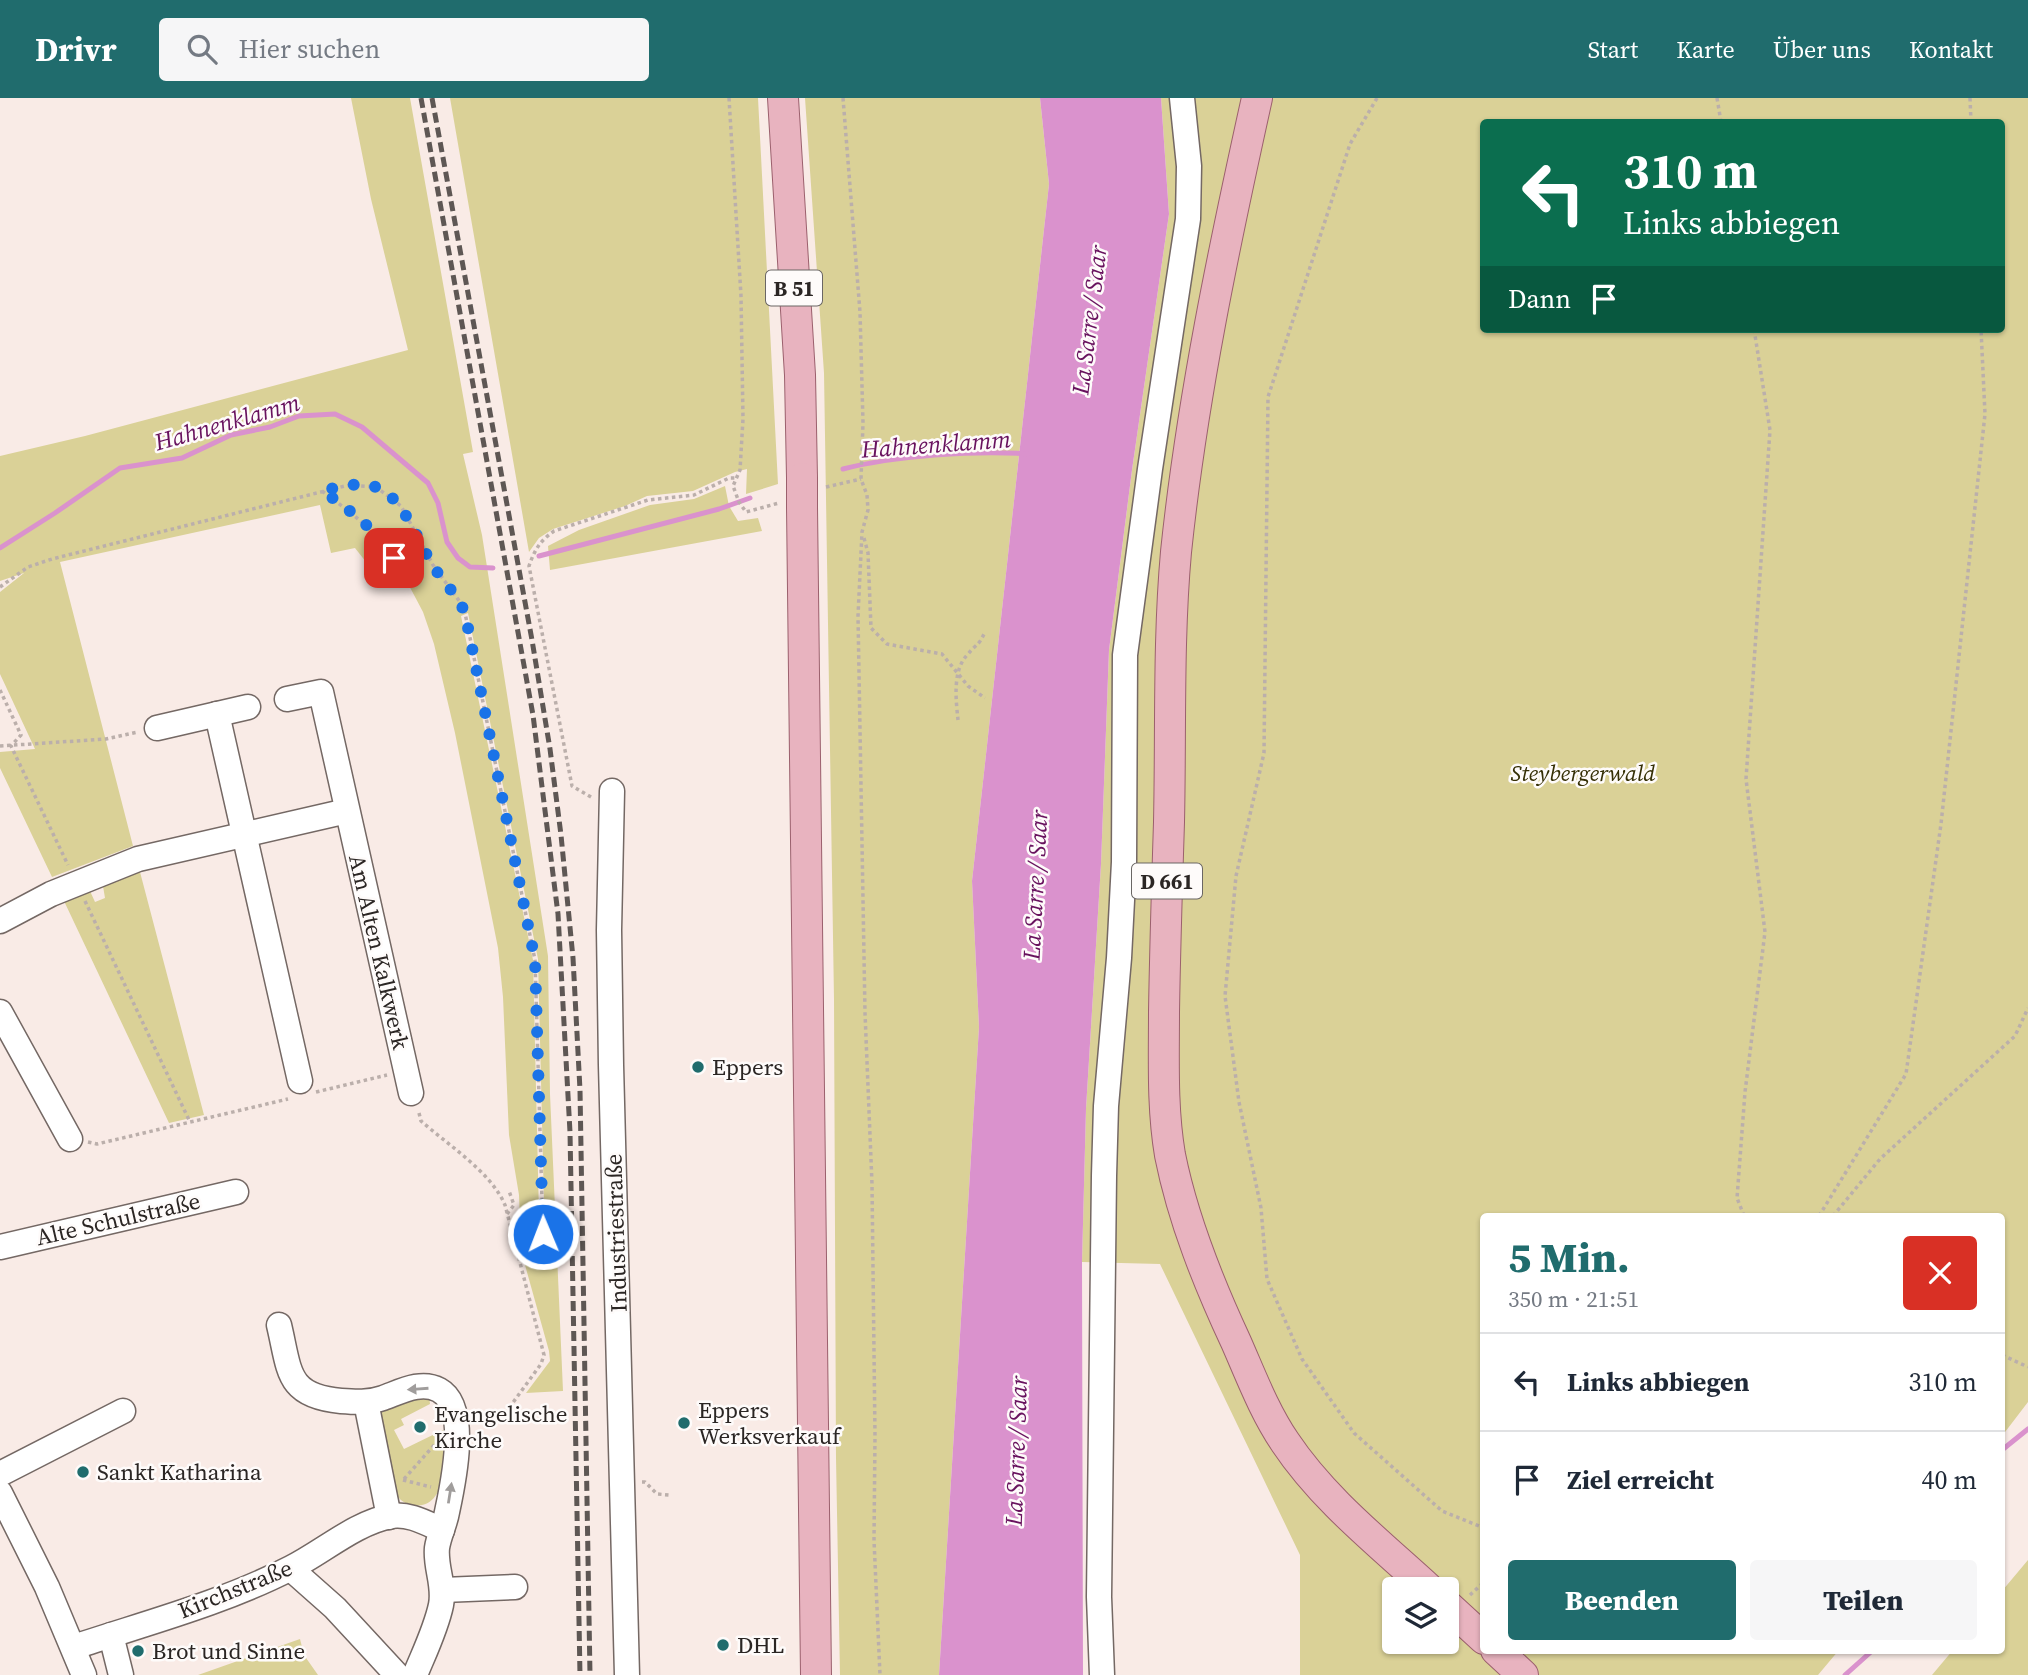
<!DOCTYPE html>
<html lang="de">
<meta charset="utf-8">
<style>
:root{--surface:#fff;--page:#f6f6f7;--text:#1f2937;--muted:#747a83;--line:#e0e1e3;--accent:#206c6d}
body{margin:0;font-family:"Source Serif 4",serif;background:var(--page);color:var(--text);height:100vh;display:flex;flex-direction:column;font-size:26px;white-space:nowrap}
*{box-sizing:border-box;margin:0}
p{font-size:23px;color:var(--muted)}
.icon{flex:none;width:38px;height:38px;fill:none;stroke:currentColor;stroke-width:2;stroke-linecap:round;stroke-linejoin:round}
.map{position:relative;flex:1;overflow:hidden}
.panel{position:absolute;left:1480px;top:1115px;width:525px;height:441px;display:flex;flex-direction:column;background:var(--surface);border-radius:7px;box-shadow:0 2px 5px #0004}
.panel>*{flex:none}
.guide{position:absolute;left:1480px;top:21px;width:525px;height:214px;border-radius:7px;box-shadow:0 2px 5px #0004;background:#0b6e4f;color:#fff;overflow:hidden}
.tools{position:absolute;left:1382px;top:1479px;display:grid;gap:14px}
.tools a{display:grid;place-items:center;width:77px;height:77px;border-radius:7px;background:var(--surface);box-shadow:0 2px 5px #0004;font-size:35px}
.pin{position:absolute;display:grid;place-items:center;width:60px;height:60px;color:#fff;margin:-30px;border-radius:14px;box-shadow:0 4px 10px #0006}
.me{position:absolute;width:77px;margin:-38px;rotate:359deg;stroke-linejoin:round;filter:drop-shadow(0 0 5px #0008)}
.turn{display:flex;align-items:center;gap:24px;height:147px;padding:0 28px;font-size:32px}
.turn .icon{width:91px;height:91px;stroke-width:2.5}
.turn b{display:block;font-size:49px;line-height:60px}
.then{display:flex;align-items:center;height:66px;padding:0 28px;background:#0003;gap:14px;font-size:26px}
.round{display:grid;place-items:center;flex:none;width:74px;height:74px;border-radius:7px;background:var(--page)}
.overview{display:flex;align-items:center;justify-content:space-between;height:119px;padding:0 28px}
h1{font-size:42px;font-weight:800;line-height:52px;color:var(--accent)}
.cta{display:flex;gap:14px;margin-top:auto;padding:14px 28px}
.cta a{flex:1;height:80px;border-radius:7px;background:var(--accent);color:#fff;font-size:28px;font-weight:800;line-height:80px;text-align:center}
.cta a+a{background:var(--page);color:var(--text)}
ul{padding:0;list-style:none}
li{display:flex;align-items:center;gap:21px;height:98px;padding:0 28px;border-top:2px solid var(--line)}
li div{flex:1}
li b{display:block;font-size:26px}
li em{font-style:normal}
header{display:flex;align-items:center;gap:42px;box-sizing:border-box;height:98px;padding:0 35px;background:var(--accent);color:#fff}
header strong{font-size:33px}
nav{display:flex;gap:38px;margin-inline-start:auto;font-size:24px}
.search{width:490px;height:63px;background:var(--page);display:flex;align-items:center;gap:18px;box-sizing:border-box;padding:0 24px;border-radius:7px;color:var(--muted);font-size:26px}
.map>svg:first-child{display:block}
</style>
<header>
<strong>Drivr</strong>
<div class="search"><svg class="icon" aria-label="search" viewBox="0 0 24 24"><circle cx="10" cy="10" r="6"/><path d="M15 15l6 6"/></svg>Hier suchen</div>
<nav><a>Start</a><a>Karte</a><a>Über uns</a><a>Kontakt</a></nav>
</header>
<div class="map">
<svg width="2028" height="1577" viewBox="0 0 2028 1577">
<rect width="100%" height="100%" fill="#f9ebe6"/>
<!-- green -->
<g fill="#dad197" fill-rule="evenodd">
<path d="M351,0h59l63,354 -10,2 19,81 66,421 2,138 13,297 -37,2 24,-32 -1,-10 -24,-86c12,-4 18,-8 20,-21l-7,-285 -70,-346 -7,3 72,344 6,256 -1,26 -4,9 -10,4 -3,-7 -2,-53 -10,-60 -6,-138 -5,-49 -43,-215 -21,-89 -11,-32 -19,-36 -23,5 -26,-33 -24,5 -11,-48 -260,57 73,284 -81,31 -52,-109v-16l35,-3 -35,-75v-82l24,-19 -24,8v-125l85,-20 323,-86 -37,-151z"/>
<path d="M450,0h308l20,386 -32,10 1,-25 -12,3 -42,19 -46,5 -22,10 -72,23 -14,9 -10,14z"/>
<path d="M805,0h235l9,86 -77,697 7,146 -40,648h-99l-4,-217 -2,-459 -10,-626z"/>
<path d="M1161,0h867v1304l-26,34v-220h-518v434h355l-21,25h-518v-120l-140,-291 -78,-2 4,-153 15,-245 8,-214 23,-180 37,-256zM1484,24h518v207h-518zM1395,1491h52v53h-52z"/>
<path d="M725,388l4,20 9,15 20,-3 4,13 -212,39 -2,-24 31,-16 71,-25 44,-6z"/>
<path d="M140,774l64,243 -35,8 -105,-222 26,-10 5,11 10,-4 -2,-12z"/>
<path d="M429,1297l1,9 -29,15 3,6 -10,5 10,19 39,-19 7,1c-3,20 -3,70 -28,74 -11,2 -18,-1 -25,-9l-19,-78 3,-8z"/>
<path d="M2028,1462v115h-96l21,-25h49v-59z"/>
<path d="M300,1541l4,16 14,20h-120z"/>
</g>
<!-- water -->
<path fill="#da92cd" d="M1040,0h121l8,116 -37,256 -23,180 -8,214 -15,245 -4,153 1,413h-144l40,-648 -7,-146 77,-697z"/>
<g fill="none" stroke-linecap="round" stroke-linejoin="round">
<!-- stream -->
<g stroke="#da92cd" stroke-width="5">
<path d="M843,371c50,-13 133,-19 185,-15"/>
<path d="M0,450l55,-35 65,-45 62,-10 49,-23 39,-8 29,-11 36,-2 27,13 66,56 10,20 9,39 11,16 12,9 23,1"/>
<path d="M539,458l180,-47 31,-11"/>
<path d="M2002,1352l26,-21"/>
<path d="M1845,1577l28,-25"/>
</g>
<!-- minor casing -->
<g stroke="#746864" stroke-width="27">
<g id="minor">
<path d="M287,601l34,-7 90,401"/>
<path d="M217,616l83,367"/>
<path d="M157,630l91,-21"/>
<path d="M612,693l-3,139 2,135 16,610"/>
<path d="M0,823l51,-27 87,-35 209,-48"/>
<path d="M0,914l70,127"/>
<path d="M0,1149l236,-55"/>
<path d="M279,1227c11,46 7,71 62,76 14,1 28,2 42,-3 17,-6 38,-18 56,-8 31,17 14,94 8,122 -2,12 -8,23 -10,36 -2,19 8,37 4,57 -5,24 -17,48 -26,70"/>
<path d="M366,1304l23,115"/>
<path d="M0,1376l123,-63"/>
<path d="M0,1395l47,94 37,88"/>
<path d="M291,1471l44,39 62,67"/>
<path d="M443,1492l72,-3"/>
<path d="M111,1537l10,40"/>
<path d="M74,1549c72,-24 149,-44 217,-79 32,-16 64,-45 100,-52 18,-3 35,7 51,14"/>
<path d="M1102,1577l-3,-78 5,-421 2,-70 13,-148 5,-96 1,-207 25,-186 38,-250 1,-53 -7,-68"/>
</g>
</g>
<!-- major casing -->
<g stroke="#9b606d" stroke-width="32">
<g id="major">
<path d="M783,0l17,277 2,103"/>
<path d="M1257,0c-33,149 -65,301 -81,454 -8,89 -5,180 -7,270 -2,63 -4,127 -5,190 0,48 -2,96 6,143 13,65 38,127 66,187 15,34 28,69 49,100 38,57 94,101 144,147"/>
<path d="M802,409l14,1168"/>
<path d="M1447,1507l37,34"/>
<path d="M1496,1552l27,25"/>
</g>
</g>
<!-- path -->
<g stroke="#bbafab" stroke-width="3.5" stroke-dasharray="3.5 3.5" stroke-linecap="butt">
<path d="M729,0l12,198 2,123 -3,51 -7,16 6,16 7,10 33,-9"/>
<path d="M843,0l17,214 3,111 -2,56 6,16 1,15 -6,22 -4,84 7,397 7,171 3,252 -1,104 6,135"/>
<path d="M1377,0l-27,46 -82,253 -4,356 -28,123 -11,120 14,106 22,106 6,71 35,80 52,74 88,78 42,17"/>
<path d="M1717,0l4,24"/>
<path d="M1970,0l1,24"/>
<path d="M826,389l35,-8"/>
<path d="M322,393c35,26 58,43 80,80"/>
<path d="M864,440l4,15 3,75 16,16 55,10 26,32 17,12"/>
<path d="M0,489l28,-20 24,-8 297,-74 27,2 25,19 32,59 27,37 5,11 70,347 8,274 -4,17 -19,12"/>
<path d="M0,592l21,45 -10,11 57,119"/>
<path d="M958,622c-2,-20 -6,-50 10,-66 9,-11 10,-7 17,-22"/>
<path d="M0,648l106,-7 32,-7"/>
<path d="M591,699l-19,-11 -43,-220c6,-17 11,-25 25,-35l94,-31 46,-5 35,-17h6"/>
<path d="M85,803l105,221"/>
<path d="M316,994l71,-17"/>
<path d="M419,1015l2,8c27,24 70,51 84,84l39,150 -3,9 -32,44"/>
<path d="M88,1044l9,2 191,-45"/>
<path d="M507,1116l7,-9 -5,-14"/>
<path d="M1744,1118l-7,-18 8,-106 20,-160 -19,-153 24,-349 -16,-101"/>
<path d="M1819,1118l87,-142 35,-250 44,-410 -4,-85"/>
<path d="M1833,1118l47,-57 135,-123 13,-28"/>
<path d="M2002,1257l26,12"/>
<path d="M404,1381l32,-36"/>
<path d="M403,1382l28,7"/>
<path d="M642,1384h3l12,12 12,1"/>
<path d="M1470,1497l14,-13"/>
</g>
<!-- minor -->
<use href="#minor" stroke="#fff" stroke-width="24"/>
<!-- major -->
<use href="#major" stroke="#e8b3bf" stroke-width="30"/>
<!-- rail -->
<g stroke="#5e5754" stroke-width="5" stroke-dasharray="10 5" stroke-linecap="butt">
<path d="M421,0l112,617 25,199 12,218 10,543"/>
<path d="M432,0l100,542 18,109 11,86 12,123 7,132 10,585"/>
</g>
<!-- major-bridge casing -->
<g stroke="#9b606d" stroke-width="32" stroke-linecap="butt">
<path id="major-bridge" d="M802,380v29"/>
</g>
<!-- major-bridge -->
<use href="#major-bridge" stroke="#e8b3bf" stroke-width="30"/>
</g>
<!-- one-way arrows -->
<defs><path id="oneway-solid" d="M-6-.8H1V-3.2L6.5 0L1 3.2V.8H-6Z" transform="scale(1.75)"/></defs>
<g fill="#a09d9c">
<use href="#oneway-solid" transform="translate(418 1291) rotate(176)"/>
<use href="#oneway-solid" transform="translate(450 1395) rotate(-81)"/>
</g>
<g fill="none" stroke-linecap="round" stroke-linejoin="round">
<!-- route -->
<path stroke="#1a73e8" stroke-width="12" stroke-dasharray="0 21.6" d="M394,460c-17,-28 -45,-48 -71,-67 15,-4 37,-10 53,-4 27,10 42,54 56,77 10,17 25,30 33,49l70,347 8,274"/>
</g>
<!-- markers -->
<g fill="#206c6d" stroke="#fefbfa" stroke-width="2.5">
<circle cx="698" cy="969" r="7"/>
<circle cx="684" cy="1325" r="7"/>
<circle cx="420" cy="1329" r="7"/>
<circle cx="83" cy="1374" r="7"/>
<circle cx="723" cy="1547" r="7"/>
<circle cx="138" cy="1553" r="7"/>
</g>
<g text-anchor="middle" dominant-baseline="central" stroke-width="5" stroke-linejoin="round" paint-order="stroke">
<!-- shield labels -->
<g fill="#fefbfa" stroke="#6a6664" stroke-width="2">
<rect x="766" y="172.5" width="56" height="35" rx="5"/>
<rect x="1132" y="765.5" width="70" height="35" rx="5"/>
</g>
<g font-size="21" font-weight="bold" fill="#2b2624">
<text x="794" y="190">B 51</text>
<text x="1167" y="783">D 661</text>
</g>
<!-- park labels -->
<g font-size="23" font-style="italic" fill="#352f05" stroke="#fefbfa">
<text x="1583" y="675">Steybergerwald</text>
</g>
<!-- street labels -->
<g font-size="23" fill="#2b2624" stroke="#fefbfa">
<text transform="translate(379 854) rotate(77)">Am Alten Kalkwerk</text>
<text transform="translate(118 1121) rotate(-13)">Alte Schulstraße</text>
<text transform="translate(616 1135) rotate(-92)">Industriestraße</text>
<text transform="translate(235 1491) rotate(-22)">Kirchstraße</text>
</g>
<!-- poi labels -->
<g font-size="23" fill="#2b2624" stroke="#fefbfa" text-anchor="start">
<text x="712" y="969">Eppers</text>
<text x="698" y="1312">Eppers<tspan x="698" dy="26">Werksverkauf</tspan></text>
<text x="434" y="1316">Evangelische<tspan x="434" dy="26">Kirche</tspan></text>
<text x="97" y="1374">Sankt Katharina</text>
<text x="737" y="1547">DHL</text>
<text x="152" y="1553">Brot und Sinne</text>
</g>
<!-- water labels -->
<g font-size="24" font-style="italic" fill="#68125e" stroke="#fefbfa">
<text transform="translate(1089 222) rotate(-83)">La Sarre / Saar</text>
<text transform="translate(227 324) rotate(-16)">Hahnenklamm</text>
<text transform="translate(936 346) rotate(-4)">Hahnenklamm</text>
<text transform="translate(1035 787) rotate(-87)">La Sarre / Saar</text>
<text transform="translate(1016 1353) rotate(-88)">La Sarre / Saar</text>
</g>
</g>
</svg>
<div class="tools">
<a><svg class="icon" aria-label="layers" viewBox="0 0 24 24"><path d="M12 4l9 5-9 5-9-5zM3 14l9 5 9-5"/></svg></a>
</div>
<div class="pin" style="left:394px;top:460px;background:#d93025"><svg class="icon" aria-label="arrive" viewBox="0 0 24 24"><path d="M6 21V4h12l-3 4 3 4H6"/></svg></div>
<svg class="me" style="left:543px;top:1136px" viewBox="-20 -20 40 40"><circle r="17" fill="#1a73e8" stroke="#fff" stroke-width="3"/><path d="M0-11L8 9 0 5-8 9z" fill="#fff"/></svg>
<div class="guide">
<div class="turn"><svg class="icon" aria-label="left" viewBox="0 0 24 24"><path d="M17 20v-9H6M10 6l-5 5 5 5"/></svg><div><b>310 m</b>Links abbiegen</div></div>
<div class="then">Dann<svg class="icon" aria-label="arrive" viewBox="0 0 24 24"><path d="M6 21V4h12l-3 4 3 4H6"/></svg></div>
</div>
<section class="panel">
<div class="overview"><div><h1>5 Min.</h1><p>350 m · 21:51</p></div><a class="round" style="background:#d93025;color:#fff"><svg class="icon" aria-label="close" viewBox="0 0 24 24"><path d="M6 6l12 12M18 6L6 18"/></svg></a></div>
<ul>
<li><svg class="icon" aria-label="left" viewBox="0 0 24 24"><path d="M17 20v-9H6M10 6l-5 5 5 5"/></svg><div><b>Links abbiegen</b></div><em>310 m</em></li>
<li><svg class="icon" aria-label="arrive" viewBox="0 0 24 24"><path d="M6 21V4h12l-3 4 3 4H6"/></svg><div><b>Ziel erreicht</b></div><em>40 m</em></li>
</ul>
<div class="cta"><a>Beenden</a><a>Teilen</a></div>
</section>
</div>
